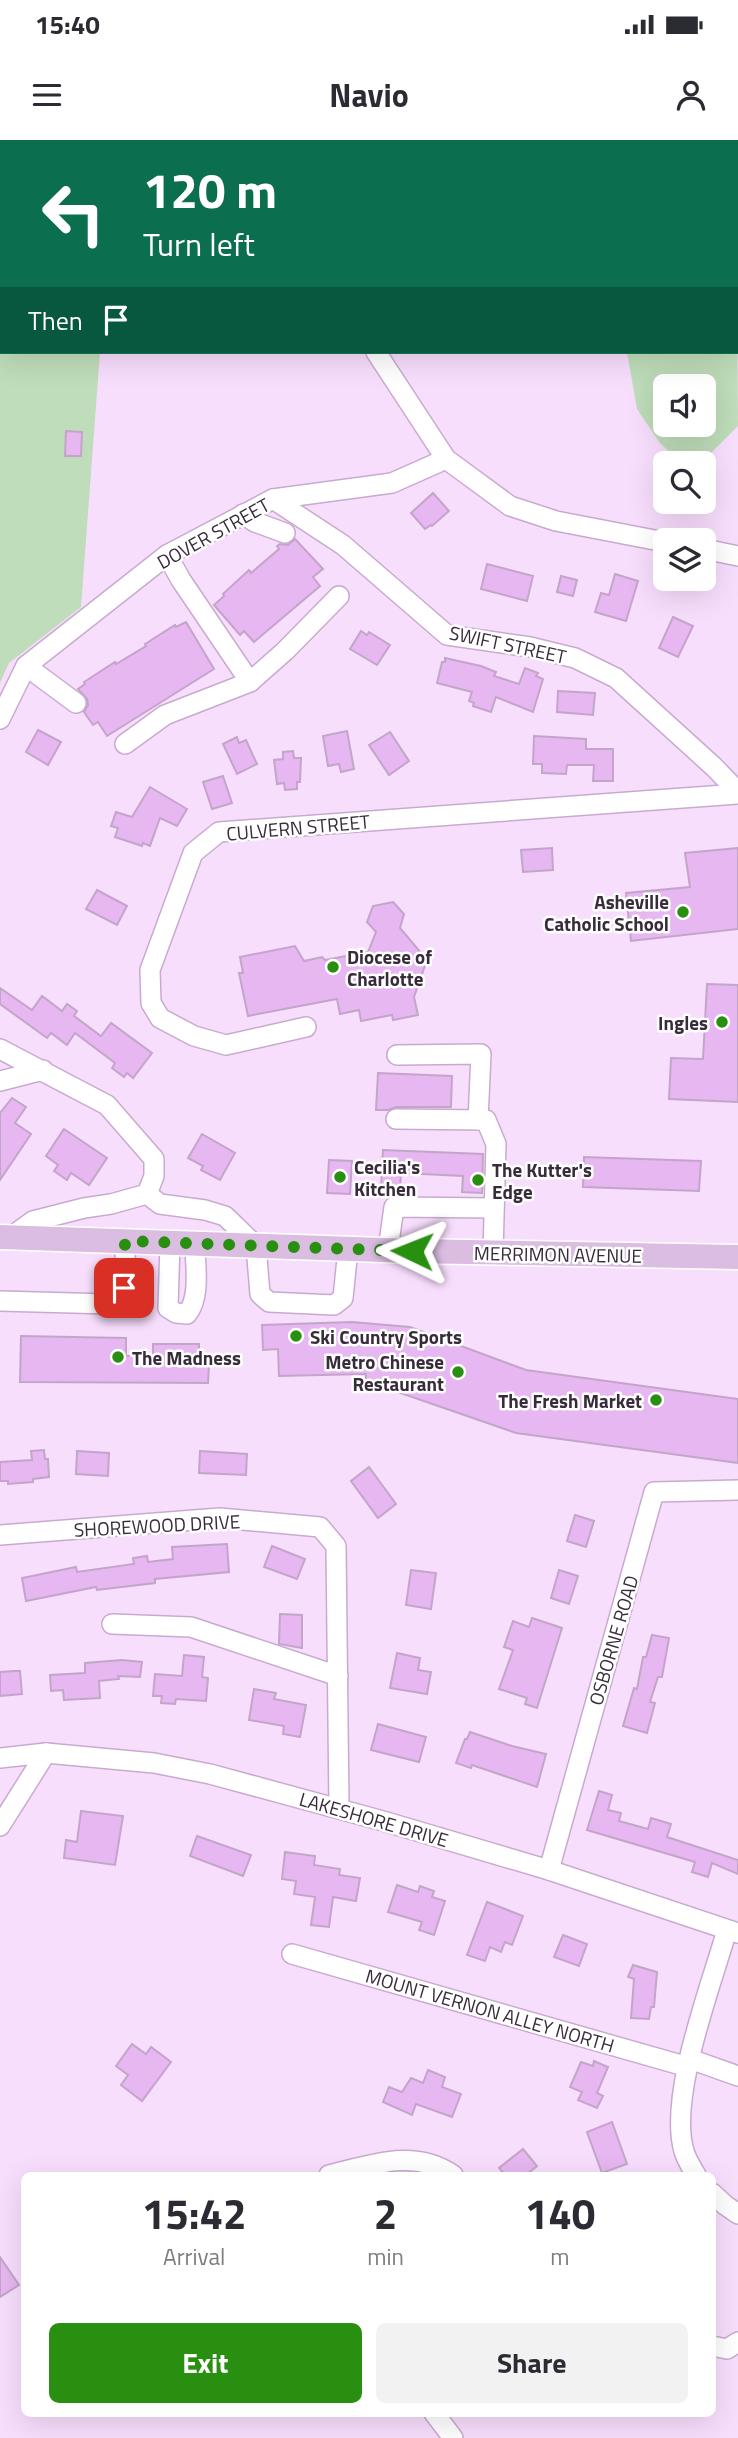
<!DOCTYPE html>
<style>
:root{--surface:#fff;--page:#f2f2f3;--text:#2b2b33;--muted:#7c7c81;--accent:#288f10}
body{margin:0;font-family:"Titillium Web",sans-serif;background:var(--page);color:var(--text);height:100vh;display:flex;flex-direction:column;font-size:26px;white-space:nowrap}
*{box-sizing:border-box;margin:0}
p{font-size:23px;color:var(--muted)}
.icon{flex:none;width:38px;height:38px;fill:none;stroke:currentColor;stroke-width:2;stroke-linecap:round;stroke-linejoin:round}
.map{position:relative;flex:1;overflow:hidden}
.sheet{position:absolute;left:21px;top:2032px;width:695px;height:245px;display:flex;flex-direction:column;background:var(--surface);border-radius:10px;box-shadow:0 7px 28px #0002}
.sheet>*{flex:none}
.hud{position:absolute;left:0px;top:0px;width:738px;height:214px;box-shadow:0 7px 28px #0002;background:#0b6e4f;color:#fff;overflow:hidden}
.tools{position:absolute;left:653px;top:234px;display:grid;gap:14px}
.tools a{display:grid;place-items:center;width:63px;height:63px;border-radius:10px;background:var(--surface);box-shadow:0 7px 28px #0002;font-size:35px}
.pin{position:absolute;display:grid;place-items:center;width:60px;height:60px;color:#fff;margin:-30px;border-radius:14px;box-shadow:0 4px 10px #0006}
.me{position:absolute;width:77px;margin:-38px;rotate:272deg;stroke-linejoin:round;filter:drop-shadow(0 0 5px #0008)}
.turn{display:flex;align-items:center;gap:24px;height:147px;padding:0 28px;font-size:32px}
.turn .icon{width:91px;height:91px;stroke-width:2.5}
.turn b{display:block;font-size:49px;line-height:60px}
.then{display:flex;align-items:center;height:66px;padding:0 28px;background:#0003;gap:14px;font-size:26px}
.eta{display:flex;justify-content:space-evenly;align-items:center;height:119px;text-align:center}
.eta b{font-size:42px;font-weight:700;line-height:49px}
.cta{display:flex;gap:14px;margin-top:auto;padding:14px 28px}
.cta a{flex:1;height:80px;border-radius:10px;background:var(--accent);color:#fff;font-size:28px;font-weight:700;line-height:80px;text-align:center}
.cta a+a{background:var(--page);color:var(--text)}
.status{display:flex;justify-content:space-between;align-items:center;height:49px;padding:0 35px;background:var(--surface);direction:ltr}
.status svg{height:19px;fill:currentColor}
header{display:flex;justify-content:space-between;align-items:center;height:91px;padding:0 28px;background:var(--surface);font-size:32px;font-weight:700}
.map>svg:first-child{display:block}
</style>
<div class="status"><b>15:40</b><svg viewBox="0 0 49 12"><path d="M0 12V9h3v3zM5 12V6h3v6zM10 12V3h3v9zM15 12V0h3v12zM26 1h20v11H26zM47 4h2v5h-2z"/></svg></div>
<header><svg class="icon" aria-label="menu" viewBox="0 0 24 24"><path d="M4 6h16M4 12h16M4 18h16"/></svg>Navio<svg class="icon" aria-label="person" viewBox="0 0 24 24"><circle cx="12" cy="8" r="4"/><path d="M4 21q1-7 8-7t8 7"/></svg></header>
<div class="map">
<svg width="738" height="2298" viewBox="0 0 738 2298">
<rect width="100%" height="100%" fill="#f8defd"/>
<!-- green -->
<g fill="#bfddba" fill-rule="evenodd">
<path d="M0,0h116v2h-114v210h98l-19,255 -72,56 -9,20z"/>
<path d="M737,160l1,126 -38,38h-14l-13,-9 -13,-12 -23,-34 -10,-57h110zM665,247h39v38h-39z"/>
</g>
<!-- building -->
<g fill="#e6b7f0" stroke="#c4a5ca" stroke-width="2">
<path d="M66,291l16,1 -1,24h-16z"/>
<path d="M433,353l16,18 -17,15 -1,-1 -6,4 -14,-16z"/>
<path d="M295,399l28,30 -10,8 7,9 -66,56 -10,-11 -4,4 -26,-30 10,-9 -1,-2 26,-24 2,3 28,-24 -2,-3 3,-2 8,1z"/>
<path d="M487,424l46,12 -6,25 -46,-12z"/>
<path d="M615,434l23,7 -12,40 -31,-9 6,-19 8,2z"/>
<path d="M561,436l16,4 -4,16 -16,-4z"/>
<path d="M673,477l20,9 -15,31 -19,-9z"/>
<path d="M186,482l28,47 -107,67 -9,-14 -5,3 -9,-13 4,-7 -1,-6 -9,-10 7,-5 -1,-2 31,-20 1,2 30,-18 -1,-2 30,-19 1,2z"/>
<path d="M361,491l6,4 2,-3 21,13 -13,20 -27,-16z"/>
<path d="M445,518l36,8 15,6 -2,4 25,8 6,-16 13,5 -2,3 7,3 -10,33 -37,-15 -5,15 -18,-6 1,-3 -5,-2 3,-9 -35,-9 5,-21h3z"/>
<path d="M558,551l37,2 -2,22 -36,-3z"/>
<path d="M38,590l23,12 -13,23 -22,-13z"/>
<path d="M347,591l7,38 -13,3 -2,-8 -11,2 -5,-30z"/>
<path d="M390,592l19,29 -20,14 -20,-30z"/>
<path d="M534,596l52,3v10h27v32h-20l1,-16h-27l-1,9 -24,-1v-9h-9z"/>
<path d="M237,597l2,6 7,-3 11,24 -20,10 -14,-30z"/>
<path d="M293,611l1,7h7l-1,24h-3v7l-12,1 -1,-7 -7,1 -3,-24 9,-1v-7z"/>
<path d="M223,636l9,27 -20,6 -9,-27z"/>
<path d="M150,647l37,22 -10,17 -17,-8 -10,28 -7,-3 -1,3 -27,-9 3,-9 -7,-2 5,-14 16,5z"/>
<path d="M552,708l1,22 -30,2 -2,-22z"/>
<path d="M738,708v81l-107,12 -5,-48 64,-6 -5,-34z"/>
<path d="M97,750l30,16 -10,19 -31,-16z"/>
<path d="M393,762l11,12 -4,14 27,32 -13,37 4,18 -25,5 -1,-5 -31,6 -2,-11 -19,4 -3,-15 -89,17 -9,-43h4l-3,-16 55,-11 9,15 18,-4 3,3 43,-8 8,-20 -9,-10 6,-16z"/>
<path d="M707,844l31,1v117l-69,-3 2,-41 32,1z"/>
<path d="M0,848l32,22 10,-14 20,15 5,-7 10,7 -3,5 27,20 10,-13 41,30 -19,25 -6,-5 -3,4 -12,-9 3,-5 -40,-30 -8,12 -16,-12 -4,5 -47,-34z"/>
<path d="M378,933l74,3 -1,31h-55l-8,3h-12z"/>
<path d="M12,958l14,9 -11,16 16,11 -31,46v-67z"/>
<path d="M64,989l43,29 -18,27 -18,-12 -4,7 -13,-9 4,-6 -12,-9z"/>
<path d="M202,994l33,19 -15,27 -19,-10 2,-4 -15,-8z"/>
<path d="M383,1010l100,4 -1,39 -20,-1 1,-16 -62,-3 -1,16 -19,-1z"/>
<path d="M584,1017l117,4 -2,30 -116,-4z"/>
<path d="M329,1020l23,1 -2,33 -23,-1z"/>
<path d="M352,1182l58,5 116,43 212,29v64l-222,-30 -150,-52v-7l-87,2 -1,-27 -15,1 -1,-25z"/>
<path d="M21,1196l105,2v18h27v-12h46v13h5v8h5l-1,18 -188,-1z"/>
<path d="M44,1310l1,9h3l1,18 -16,2v3l-25,2v-3h-8v-19l32,-2 -1,-9z"/>
<path d="M77,1311l32,2 -1,23 -32,-2z"/>
<path d="M200,1311l47,3 -1,21 -47,-2z"/>
<path d="M369,1327l27,37 -18,14 -27,-37z"/>
<path d="M575,1375l19,6 -8,26 -19,-6z"/>
<path d="M227,1404l2,28 -74,7v4l-58,7 -1,-3 -70,14 -4,-23 54,-11 1,5 57,-8 -1,-6 14,-2 1,6 25,-3 -1,-12z"/>
<path d="M272,1406l33,13 -8,20 -33,-12z"/>
<path d="M411,1430l25,3 -5,36 -25,-4z"/>
<path d="M559,1430l19,6 -9,28 -18,-6z"/>
<path d="M280,1474l22,1v33l-23,-4z"/>
<path d="M532,1478l30,10 -25,80 -12,-4 2,-6 -28,-9 14,-39 -9,-3 9,-26 16,6z"/>
<path d="M652,1495l17,3 -7,39h-4l-8,25 5,1 -8,30 -24,-7 11,-38 3,1 6,-32h3z"/>
<path d="M397,1513l23,5 -2,12 13,2 -4,22 -37,-6z"/>
<path d="M184,1515l20,2 -2,20 6,1 -2,23 -30,-2 -1,5 -14,-1 1,-7h-9l2,-22 27,2z"/>
<path d="M122,1520l20,2 -2,15 -22,-1 1,3 -20,2 1,17 -36,2 -1,-10 -12,1 -1,-16 35,-2v-10z"/>
<path d="M14,1531h6l2,23 -22,2v-24z"/>
<path d="M254,1549l22,4 -2,6 32,6 -6,32 -17,-3 1,-8 -35,-6z"/>
<path d="M378,1584l48,13 -7,25 -48,-12z"/>
<path d="M470,1592l42,14 34,8 -9,33 -65,-22 -1,3 -15,-5 9,-24h2z"/>
<path d="M599,1651l13,4 -4,15 13,3 -2,8 29,8 3,-11 20,6 -4,13 71,23v14l-26,-11 -4,14 -16,-5 3,-10 -108,-32z"/>
<path d="M81,1671l42,5 -8,49 -51,-7 2,-18 11,2z"/>
<path d="M197,1696l54,19 -8,21 -53,-20z"/>
<path d="M285,1712l30,4 -1,9 26,4 -1,6 21,3 -4,23 -23,-4 -4,30 -18,-2 4,-28 -21,-3 2,-13 -14,-2z"/>
<path d="M397,1745l21,7 2,-6 14,5 -2,6 13,4 -11,34 -15,-5 3,-8 -34,-10z"/>
<path d="M487,1762l36,14 -11,29 -7,-3 -4,10 -11,-5 -5,14 -18,-6z"/>
<path d="M563,1795l24,9 -8,22 -25,-9z"/>
<path d="M633,1825l24,7 -3,35h-3l-2,12 -18,-1 3,-39 -6,-2z"/>
<path d="M132,1904l14,10 5,-7 20,15 -29,39 -21,-16 7,-10 -12,-9z"/>
<path d="M594,1921l14,6 -11,26 6,3 -6,12 -19,-8 4,-8 -12,-5 11,-25 12,4z"/>
<path d="M428,1930l17,7 -3,10 19,7 -9,23 -36,-13 -4,11 -29,-13 6,-15 13,5 9,-14 12,5z"/>
<path d="M612,1982l15,42 -25,9 -15,-41z"/>
<path d="M523,2009l14,17 -11,9h-21l-6,-7z"/>
<path d="M0,2117l19,28 -19,12z"/>
</g>
<g fill="none" stroke-linecap="round" stroke-linejoin="round">
<!-- minor casing -->
<g stroke="#c9aacf" stroke-width="22">
<g id="minor">
<path d="M282,0v2"/>
<path d="M617,0l2,2"/>
<path d="M737,71l1,1"/>
<path d="M376,212l70,107 64,47 46,15 109,21"/>
<path d="M273,359l70,46 104,90 83,12 45,11 41,20 98,89 24,25"/>
<path d="M243,374l12,8 30,11"/>
<path d="M704,409l34,7"/>
<path d="M26,526l50,37"/>
<path d="M250,542l35,-31 54,-55"/>
<path d="M0,579l26,-53 141,-111 106,-56 119,-16 54,-24"/>
<path d="M125,604l40,-29 85,-33 -69,-102 -14,-25"/>
<path d="M306,887l-80,18 -32,-9 -34,-18 -9,-15 -1,-33 43,-117 26,-21 519,-38"/>
<path d="M0,909l107,56 47,54v17l-7,18 -36,10 -27,4 -51,13 -22,16"/>
<path d="M397,915l84,-1 -3,66"/>
<path d="M0,941l43,-11"/>
<path d="M396,979l90,1 10,24 -3,109"/>
<path d="M147,1054l13,10 45,6 20,6 31,30 4,48 9,8 65,3 9,-7 5,-49"/>
<path d="M170,1103l-2,65 8,5 11,1c14,-17 8,-49 8,-70"/>
<path d="M388,1110l6,-43 100,1"/>
<path d="M0,1161l109,3c22,-15 15,-38 16,-63"/>
<path d="M0,1395l220,-17 100,9 16,19 3,262"/>
<path d="M112,1484l79,3 147,49"/>
<path d="M0,1618l46,-5 108,10 56,11 173,47 166,49 189,63"/>
<path d="M0,1686l46,-73"/>
<path d="M549,1730l105,-378 84,-2"/>
<path d="M292,1814l396,113"/>
<path d="M690,1919l48,17"/>
<path d="M329,2035c42,-10 85,-27 124,0"/>
<path d="M696,2035c-4,-7 -10,-16 -12,-24 -16,-54 27,-165 43,-221"/>
<path d="M712,2053l13,12 13,9"/>
<path d="M712,2206l15,3 11,-7"/>
<path d="M434,2273l19,25"/>
</g>
</g>
<!-- major casing -->
<g stroke="#fff" stroke-width="27">
<path id="major" d="M0,1097l412,14 326,6"/>
</g>
<!-- minor -->
<use href="#minor" stroke="#fff" stroke-width="19"/>
<!-- major -->
<use href="#major" stroke="#dcbde2" stroke-width="24"/>
</g>
<g fill="none" stroke-linecap="round" stroke-linejoin="round">
<!-- route -->
<path stroke="#288f10" stroke-width="12" stroke-dasharray="0 21.6" d="M124,1148l1,-47 287,10"/>
</g>
<!-- markers -->
<g fill="#288f10" stroke="#fff" stroke-width="2.5">
<circle cx="683" cy="772" r="7"/>
<circle cx="333" cy="827" r="7"/>
<circle cx="722" cy="882" r="7"/>
<circle cx="340" cy="1037" r="7"/>
<circle cx="478" cy="1040" r="7"/>
<circle cx="296" cy="1196" r="7"/>
<circle cx="118" cy="1217" r="7"/>
<circle cx="458" cy="1232" r="7"/>
<circle cx="656" cy="1260" r="7"/>
</g>
<g text-anchor="middle" dominant-baseline="central" stroke-width="5" stroke-linejoin="round" paint-order="stroke">
<!-- street labels -->
<g font-size="19" fill="#382c3b" stroke="#fff">
<text transform="translate(213 393) rotate(-29)">DOVER STREET</text>
<text transform="translate(508 504) rotate(12)">SWIFT STREET</text>
<text transform="translate(298 687) rotate(-5)">CULVERN STREET</text>
<text transform="translate(558 1114) rotate(1)">MERRIMON AVENUE</text>
<text transform="translate(157 1385) rotate(-3)">SHOREWOOD DRIVE</text>
<text transform="translate(613 1500) rotate(-74)">OSBORNE ROAD</text>
<text transform="translate(374 1679) rotate(16)">LAKESHORE DRIVE</text>
<text transform="translate(490 1870) rotate(16)">MOUNT VERNON ALLEY NORTH</text>
</g>
<!-- poi labels -->
<g font-size="19" font-weight="bold" fill="#382c3b" stroke="#fff" text-anchor="start">
<text x="669" y="761" text-anchor="end">Asheville<tspan x="669" dy="22">Catholic School</tspan></text>
<text x="347" y="816">Diocese of<tspan x="347" dy="22">Charlotte</tspan></text>
<text x="708" y="882" text-anchor="end">Ingles</text>
<text x="354" y="1026">Cecilia's<tspan x="354" dy="22">Kitchen</tspan></text>
<text x="492" y="1029">The Kutter's<tspan x="492" dy="22">Edge</tspan></text>
<text x="310" y="1196">Ski Country Sports</text>
<text x="132" y="1217">The Madness</text>
<text x="444" y="1221" text-anchor="end">Metro Chinese<tspan x="444" dy="22">Restaurant</tspan></text>
<text x="642" y="1260" text-anchor="end">The Fresh Market</text>
</g>
</g>
</svg>
<div class="tools">
<a><svg class="icon" aria-label="sound" viewBox="0 0 24 24"><path d="M4 9h4l5-4v14l-5-4H4zM17 9q2 3 0 6"/></svg></a>
<a><svg class="icon" aria-label="search" viewBox="0 0 24 24"><circle cx="10" cy="10" r="6"/><path d="M15 15l6 6"/></svg></a>
<a><svg class="icon" aria-label="layers" viewBox="0 0 24 24"><path d="M12 4l9 5-9 5-9-5zM3 14l9 5 9-5"/></svg></a>
</div>
<div class="pin" style="left:124px;top:1148px;background:#d93025"><svg class="icon" aria-label="arrive" viewBox="0 0 24 24"><path d="M6 21V4h12l-3 4 3 4H6"/></svg></div>
<svg class="me" style="left:412px;top:1111px" viewBox="-20 -20 40 40"><path d="M0-17L14 15 0 8-14 15z" fill="#288f10" stroke="#fff" stroke-width="4"/></svg>
<div class="hud">
<div class="turn"><svg class="icon" aria-label="left" viewBox="0 0 24 24"><path d="M17 20v-9H6M10 6l-5 5 5 5"/></svg><div><b>120 m</b>Turn left</div></div>
<div class="then">Then<svg class="icon" aria-label="arrive" viewBox="0 0 24 24"><path d="M6 21V4h12l-3 4 3 4H6"/></svg></div>
</div>
<section class="sheet">
<div class="eta">
<div><b>15:42</b><p>Arrival</p></div>
<div><b>2</b><p>min</p></div>
<div><b>140</b><p>m</p></div>
</div>
<div class="cta"><a>Exit</a><a>Share</a></div>
</section>
</div>
